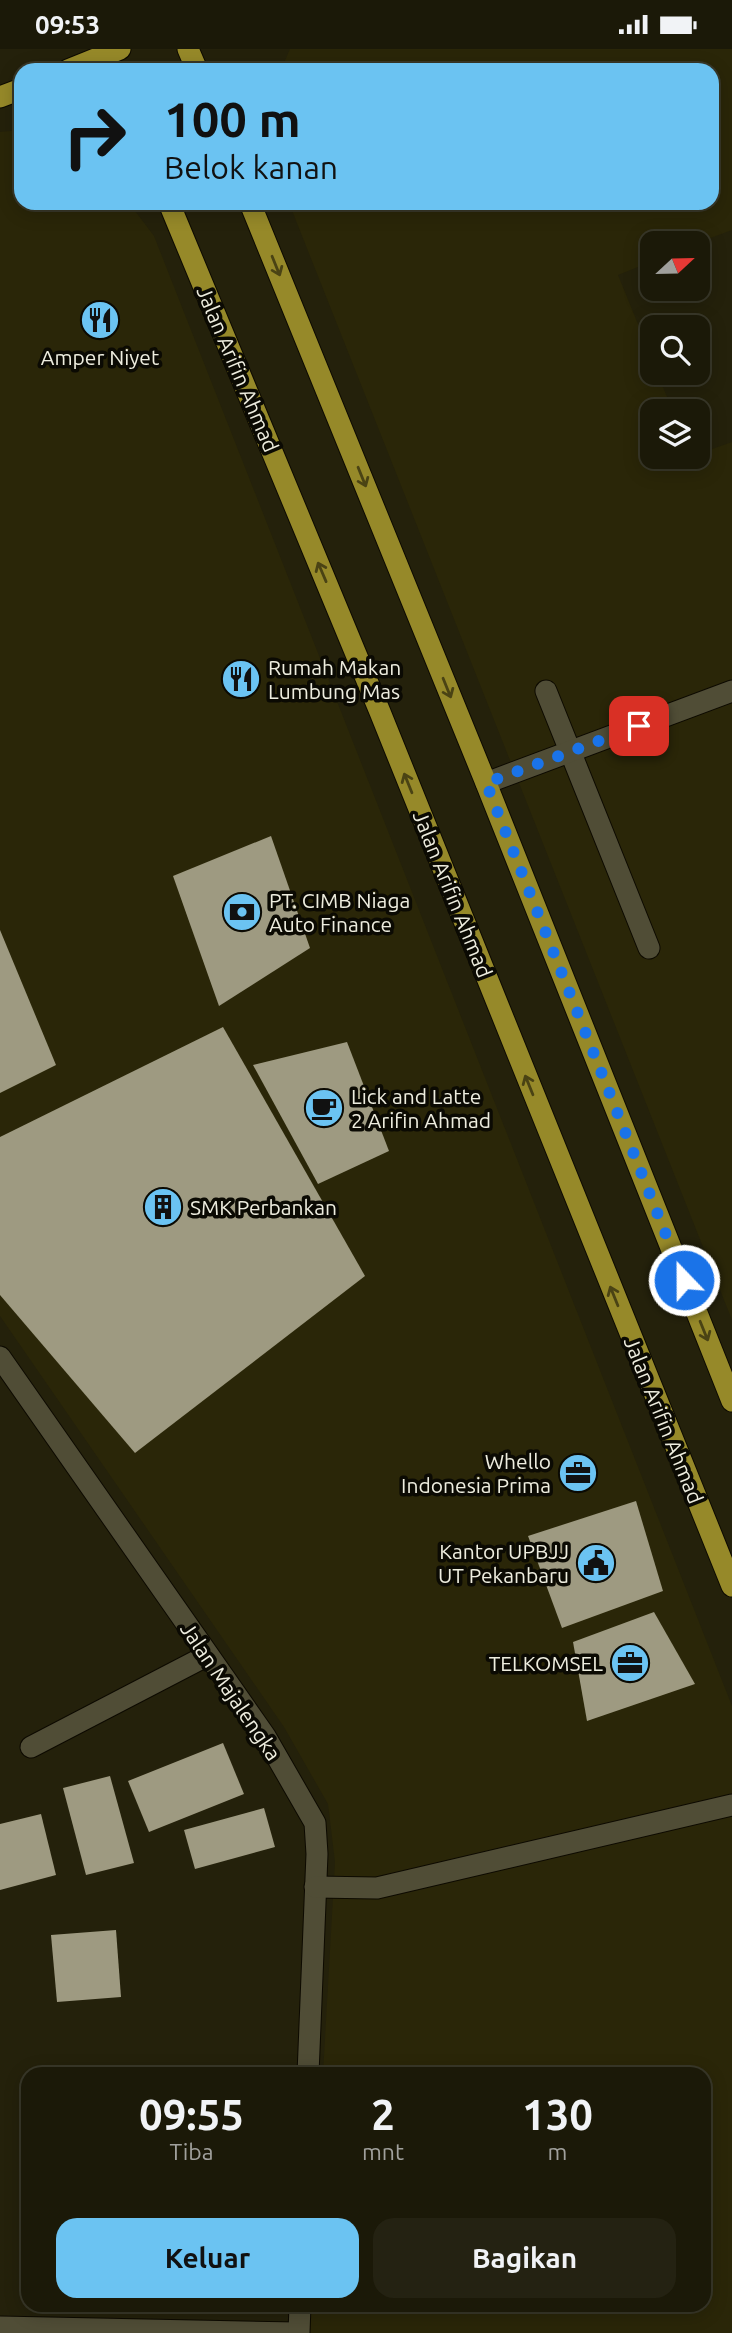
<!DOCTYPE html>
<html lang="id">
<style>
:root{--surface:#1b1908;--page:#242212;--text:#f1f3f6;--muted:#a0a09c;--line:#393829;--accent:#6bc3f2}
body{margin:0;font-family:Ubuntu,sans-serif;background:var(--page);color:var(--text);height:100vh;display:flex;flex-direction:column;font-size:26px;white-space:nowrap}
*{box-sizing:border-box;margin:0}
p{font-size:23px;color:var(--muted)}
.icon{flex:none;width:38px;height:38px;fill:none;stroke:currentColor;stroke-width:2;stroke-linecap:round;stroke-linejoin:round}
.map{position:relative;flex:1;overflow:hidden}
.panel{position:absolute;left:21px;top:2018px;width:690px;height:245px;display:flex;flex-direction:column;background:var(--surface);border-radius:21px;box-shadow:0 4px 18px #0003,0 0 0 2px var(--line)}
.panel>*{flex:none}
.guide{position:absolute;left:14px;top:14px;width:705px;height:147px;border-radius:21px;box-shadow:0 4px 18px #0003,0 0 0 2px var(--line);background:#6bc3f2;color:#111;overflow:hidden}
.needle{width:46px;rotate:68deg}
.fabs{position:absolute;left:640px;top:182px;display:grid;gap:14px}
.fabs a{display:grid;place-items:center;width:70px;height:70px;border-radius:14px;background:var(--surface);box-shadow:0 4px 18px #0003,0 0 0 2px var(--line);font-size:35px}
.pin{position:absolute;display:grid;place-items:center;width:60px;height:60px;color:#fff;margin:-30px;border-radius:14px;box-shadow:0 4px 10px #0006}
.me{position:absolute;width:77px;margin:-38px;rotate:338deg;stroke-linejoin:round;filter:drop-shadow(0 0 5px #0008)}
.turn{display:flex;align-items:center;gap:24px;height:147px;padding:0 35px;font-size:32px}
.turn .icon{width:91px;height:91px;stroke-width:2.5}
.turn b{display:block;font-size:49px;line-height:60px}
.eta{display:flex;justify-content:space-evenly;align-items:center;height:119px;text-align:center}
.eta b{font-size:42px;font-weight:700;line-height:49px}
.cta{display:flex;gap:14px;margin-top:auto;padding:14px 35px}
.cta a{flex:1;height:80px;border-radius:21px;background:var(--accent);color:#111;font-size:28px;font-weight:700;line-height:80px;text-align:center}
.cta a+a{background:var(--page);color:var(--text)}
.status{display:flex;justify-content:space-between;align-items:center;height:49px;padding:0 35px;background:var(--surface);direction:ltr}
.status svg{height:19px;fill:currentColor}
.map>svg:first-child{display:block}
</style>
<div class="status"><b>09:53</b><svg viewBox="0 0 49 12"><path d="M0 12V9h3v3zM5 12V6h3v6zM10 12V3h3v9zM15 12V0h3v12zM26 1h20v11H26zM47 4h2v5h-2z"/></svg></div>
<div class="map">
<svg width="732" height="2284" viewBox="0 0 732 2284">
<rect width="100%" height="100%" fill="#24210b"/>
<!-- built -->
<g fill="#2a2608">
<path d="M290,0h442v181l-35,13h-44v18l-35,14 35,86v12h4l16,38h-20v46h45v-3l34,-12v878l-443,-1117h423v-133h-431z"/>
<path d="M21,81v73h108l25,33 578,1470v627h-424l2,-28h394v-231h-381l12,-212 -7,-58 -44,-77 -284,-411v-1184z"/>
</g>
<!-- building -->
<g fill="#9e9a81">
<path d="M271,787l39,112 -91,58 -46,-130z"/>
<path d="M0,881l56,135 -56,28z"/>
<path d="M223,978l142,249 -230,177 -135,-158v-158z"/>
<path d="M347,993l42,109 -71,33 -65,-119z"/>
<path d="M636,1452l27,90 -101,37 -34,-92z"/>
<path d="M654,1563l41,72 -108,37 -14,-79z"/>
<path d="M223,1694l21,51 -95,38 -21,-51z"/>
<path d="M110,1727l24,87 -48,12 -23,-87z"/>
<path d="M264,1759l11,39 -80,22 -11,-39z"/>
<path d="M41,1765l15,61 -56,15v-66z"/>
<path d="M116,1881l5,67 -64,5 -6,-67z"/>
</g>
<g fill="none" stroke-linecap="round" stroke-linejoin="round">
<!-- minor casing -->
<g stroke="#0d0a00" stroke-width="23">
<g id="minor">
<path d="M546,642l103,257"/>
<path d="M486,734l246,-92"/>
<path d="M0,1308l265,379 50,87 2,31 -9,220"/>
<path d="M31,1698l177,-92"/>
<path d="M315,1838l62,1 355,-83"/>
<path d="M0,2278l296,6"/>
<path d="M299,2284l1,-28"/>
</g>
</g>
<!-- major casing -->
<g stroke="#0d0a00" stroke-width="23">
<g id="major">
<path d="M188,0l9,21"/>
<path d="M68,21l52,-21"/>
<path d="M0,48l21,-8"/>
<path d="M169,154l211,509 352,874"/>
<path d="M250,154l236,580 246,618"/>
</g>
</g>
<!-- minor -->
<use href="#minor" stroke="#504d36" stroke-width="21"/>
<!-- major -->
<use href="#major" stroke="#968929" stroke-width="21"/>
</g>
<!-- one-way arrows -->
<defs><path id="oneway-shaft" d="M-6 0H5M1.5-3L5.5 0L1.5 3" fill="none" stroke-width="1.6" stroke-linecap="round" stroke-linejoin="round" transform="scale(1.75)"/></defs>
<g stroke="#4a4314">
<use href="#oneway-shaft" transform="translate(276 217) rotate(68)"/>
<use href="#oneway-shaft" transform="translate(362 428) rotate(68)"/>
<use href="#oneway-shaft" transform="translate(322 523) rotate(-113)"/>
<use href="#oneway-shaft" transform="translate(447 639) rotate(68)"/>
<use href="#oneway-shaft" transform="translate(408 734) rotate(-112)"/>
<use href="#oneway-shaft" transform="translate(529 1036) rotate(-112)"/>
<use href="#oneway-shaft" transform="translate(614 1247) rotate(-112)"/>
<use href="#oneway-shaft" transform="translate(704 1282) rotate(68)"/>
</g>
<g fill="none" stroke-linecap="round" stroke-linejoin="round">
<!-- route -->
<path stroke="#1a73e8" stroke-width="12" stroke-dasharray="0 21.6" d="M639,677l-153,57 198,497"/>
</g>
<!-- icons -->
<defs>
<g id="restaurant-disc" transform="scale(2.0125)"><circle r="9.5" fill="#6bc3f2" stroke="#0b0a03"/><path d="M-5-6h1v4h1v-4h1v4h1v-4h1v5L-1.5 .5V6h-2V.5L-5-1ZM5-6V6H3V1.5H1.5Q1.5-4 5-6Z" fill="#111"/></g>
<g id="bank-disc" transform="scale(2.0125)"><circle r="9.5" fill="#6bc3f2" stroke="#0b0a03"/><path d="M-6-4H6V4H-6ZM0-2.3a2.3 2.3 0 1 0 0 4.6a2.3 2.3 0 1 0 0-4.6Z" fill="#111"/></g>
<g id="cafe-disc" transform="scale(2.0125)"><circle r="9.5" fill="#6bc3f2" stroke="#0b0a03"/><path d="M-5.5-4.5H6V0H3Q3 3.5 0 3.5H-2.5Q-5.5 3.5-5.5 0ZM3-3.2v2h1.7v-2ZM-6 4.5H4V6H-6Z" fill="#111"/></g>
<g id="building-disc" transform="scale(2.0125)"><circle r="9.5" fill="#6bc3f2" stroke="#0b0a03"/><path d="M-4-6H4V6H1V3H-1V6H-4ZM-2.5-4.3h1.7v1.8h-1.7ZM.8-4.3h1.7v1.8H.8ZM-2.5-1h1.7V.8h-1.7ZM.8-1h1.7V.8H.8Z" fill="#111"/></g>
<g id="office-disc" transform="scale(2.0125)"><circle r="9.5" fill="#6bc3f2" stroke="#0b0a03"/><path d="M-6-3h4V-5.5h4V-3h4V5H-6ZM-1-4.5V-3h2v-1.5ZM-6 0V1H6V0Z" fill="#111"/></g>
<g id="civic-disc" transform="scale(2.0125)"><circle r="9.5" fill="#6bc3f2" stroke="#0b0a03"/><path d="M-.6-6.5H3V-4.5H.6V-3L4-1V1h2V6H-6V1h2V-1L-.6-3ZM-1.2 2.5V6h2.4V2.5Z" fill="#111"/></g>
</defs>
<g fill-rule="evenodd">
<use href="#restaurant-disc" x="100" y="271"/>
<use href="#restaurant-disc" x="241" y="630"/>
<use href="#bank-disc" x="242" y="863"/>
<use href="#cafe-disc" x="324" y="1059"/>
<use href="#building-disc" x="163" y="1158"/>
<use href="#office-disc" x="578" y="1424"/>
<use href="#civic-disc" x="596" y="1514"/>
<use href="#office-disc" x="630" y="1614"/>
</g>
<g text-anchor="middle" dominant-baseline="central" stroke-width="7" stroke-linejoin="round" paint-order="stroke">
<!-- poi labels -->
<g font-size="21" fill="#eeeddf" stroke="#0b0a03" text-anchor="start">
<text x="100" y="308" text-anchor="middle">Amper Niyet</text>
<text x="268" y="618">Rumah Makan<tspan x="268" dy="24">Lumbung Mas</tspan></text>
<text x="269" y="851">PT. CIMB Niaga<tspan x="269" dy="24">Auto Finance</tspan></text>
<text x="351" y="1047">Lick and Latte<tspan x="351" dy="24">2 Arifin Ahmad</tspan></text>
<text x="190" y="1158">SMK Perbankan</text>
<text x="551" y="1412" text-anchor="end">Whello<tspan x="551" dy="24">Indonesia Prima</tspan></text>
<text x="569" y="1502" text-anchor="end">Kantor UPBJJ<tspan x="569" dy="24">UT Pekanbaru</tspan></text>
<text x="603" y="1614" text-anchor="end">TELKOMSEL</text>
</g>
<!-- street labels -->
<g font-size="21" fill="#eeeddf" stroke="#0b0a03">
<text transform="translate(238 320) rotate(67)">Jalan Arifin Ahmad</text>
<text transform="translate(453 845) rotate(68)">Jalan Arifin Ahmad</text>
<text transform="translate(664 1371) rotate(68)">Jalan Arifin Ahmad</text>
<text transform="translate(231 1642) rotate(56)">Jalan Majalengka</text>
</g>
</g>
</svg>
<div class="fabs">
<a><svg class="needle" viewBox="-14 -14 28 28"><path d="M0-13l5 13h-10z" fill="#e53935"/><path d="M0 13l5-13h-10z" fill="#a0a09c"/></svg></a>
<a><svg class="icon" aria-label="search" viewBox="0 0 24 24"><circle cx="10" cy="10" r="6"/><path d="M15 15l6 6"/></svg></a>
<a><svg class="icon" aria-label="layers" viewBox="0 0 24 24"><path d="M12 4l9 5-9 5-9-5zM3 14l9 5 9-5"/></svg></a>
</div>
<div class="pin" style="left:639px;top:677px;background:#d93025"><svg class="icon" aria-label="arrive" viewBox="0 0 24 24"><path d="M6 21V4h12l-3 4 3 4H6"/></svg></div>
<svg class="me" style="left:684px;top:1231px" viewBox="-20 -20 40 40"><circle r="17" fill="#1a73e8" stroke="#fff" stroke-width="3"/><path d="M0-11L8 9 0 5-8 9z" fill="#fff"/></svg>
<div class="guide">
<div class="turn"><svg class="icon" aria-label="right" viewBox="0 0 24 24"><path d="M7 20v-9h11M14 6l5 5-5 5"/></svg><div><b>100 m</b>Belok kanan</div></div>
</div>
<section class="panel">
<div class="eta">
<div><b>09:55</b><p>Tiba</p></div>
<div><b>2</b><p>mnt</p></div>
<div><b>130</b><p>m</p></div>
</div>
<div class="cta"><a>Keluar</a><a>Bagikan</a></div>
</section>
</div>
